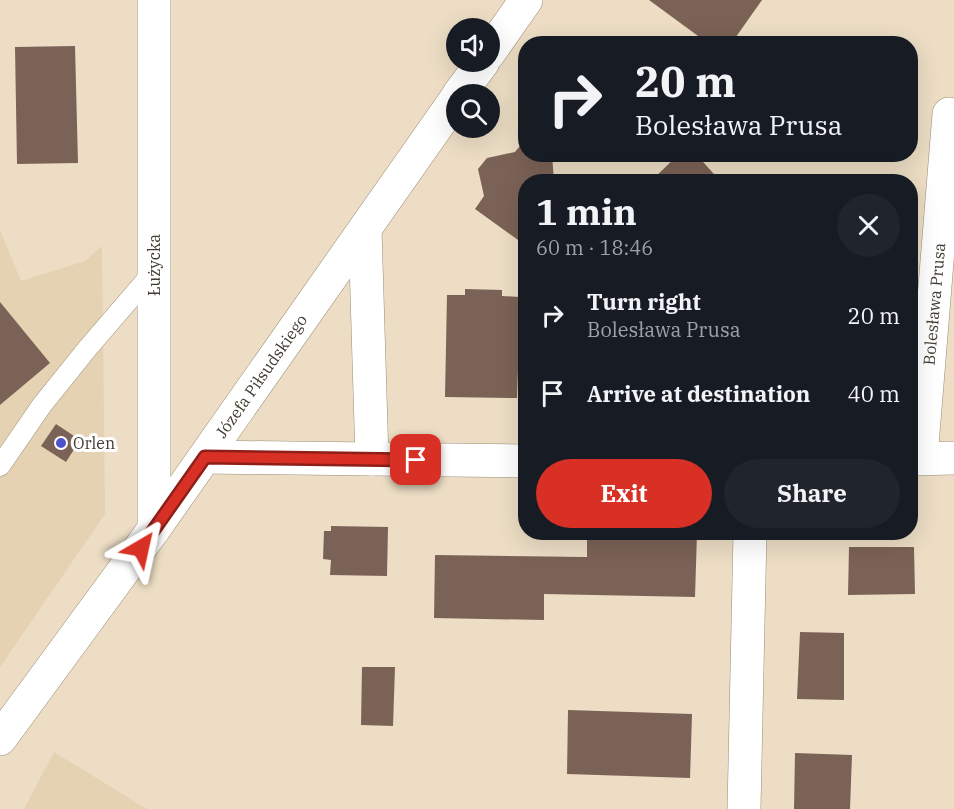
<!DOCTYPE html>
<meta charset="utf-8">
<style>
:root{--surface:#171b24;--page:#20242c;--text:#f1f3f6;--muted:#9ea1a6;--accent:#d93025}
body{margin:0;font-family:"IBM Plex Serif",serif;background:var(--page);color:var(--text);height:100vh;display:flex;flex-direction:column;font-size:22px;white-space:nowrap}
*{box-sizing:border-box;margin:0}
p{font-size:20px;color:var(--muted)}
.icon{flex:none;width:33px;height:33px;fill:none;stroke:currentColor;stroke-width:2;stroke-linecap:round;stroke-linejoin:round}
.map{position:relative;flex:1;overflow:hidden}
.drawer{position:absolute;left:518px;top:174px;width:400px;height:366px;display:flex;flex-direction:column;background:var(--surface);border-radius:24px;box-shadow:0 6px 24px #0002}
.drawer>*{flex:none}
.guide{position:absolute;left:518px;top:36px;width:400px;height:126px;border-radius:24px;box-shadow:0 6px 24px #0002;background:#171b24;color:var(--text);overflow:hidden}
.tools{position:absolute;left:446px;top:18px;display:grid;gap:12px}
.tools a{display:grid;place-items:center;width:54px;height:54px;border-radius:50%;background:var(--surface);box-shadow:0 6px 24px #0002;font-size:30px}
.pin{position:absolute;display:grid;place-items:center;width:51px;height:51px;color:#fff;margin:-26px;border-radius:12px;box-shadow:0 3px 9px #0006}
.me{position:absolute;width:66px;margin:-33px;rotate:36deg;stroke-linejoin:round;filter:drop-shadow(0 0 4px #0008)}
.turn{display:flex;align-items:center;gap:21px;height:126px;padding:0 18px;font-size:27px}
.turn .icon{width:78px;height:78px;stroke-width:2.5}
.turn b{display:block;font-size:42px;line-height:51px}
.round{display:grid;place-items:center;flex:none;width:63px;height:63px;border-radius:32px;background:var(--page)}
.headline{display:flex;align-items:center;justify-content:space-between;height:102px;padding:0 18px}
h1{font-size:36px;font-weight:700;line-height:45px}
.action{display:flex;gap:12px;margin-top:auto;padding:12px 18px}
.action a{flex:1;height:69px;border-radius:36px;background:var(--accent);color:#fff;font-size:24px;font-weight:700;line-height:69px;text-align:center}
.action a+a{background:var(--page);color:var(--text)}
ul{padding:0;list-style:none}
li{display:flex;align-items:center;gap:18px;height:78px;padding:0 18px}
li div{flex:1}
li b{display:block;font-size:22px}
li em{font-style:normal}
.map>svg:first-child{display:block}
</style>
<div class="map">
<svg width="954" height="809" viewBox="0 0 954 809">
<rect width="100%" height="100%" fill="#ecddc4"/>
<!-- built -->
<g fill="#e5d2b2">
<path d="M0,230l21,51 64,-20 17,-15 3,268 -105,153z"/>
<path d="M54,752l93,57h-123z"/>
</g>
<!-- building -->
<g fill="#7b6256">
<path d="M649,0h113l-31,44h-22z"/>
<path d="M75,46l3,117 -61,1 -2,-117z"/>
<path d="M524,141l1,13h27l2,28h-29v63l-50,-36 9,-13 -6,-27 9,-11 28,-6z"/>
<path d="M679,154h17l25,28h-71z"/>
<path d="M465,289l37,1v6l18,1 -1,29h6v44h-7l-1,28 -72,-1 2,-102h18z"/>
<path d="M0,302l50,61 -50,42z"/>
<path d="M56,424l24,16 -14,22 -25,-16z"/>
<path d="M331,526l57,1 -1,49 -57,-1 1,-15 -8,-1 1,-28h7z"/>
<path d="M587,532l110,1 -2,64 -151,-3v26l-110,-2 1,-63 152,2z"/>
<path d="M849,547h65l1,47 -67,1z"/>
<path d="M800,632l44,1v67l-47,-1z"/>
<path d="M362,667h33l-2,59 -32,-1z"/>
<path d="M568,710l124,4 -2,64 -123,-4z"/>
<path d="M795,753l57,2 -2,54h-56z"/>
</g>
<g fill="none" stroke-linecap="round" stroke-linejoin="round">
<!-- lane casing -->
<g stroke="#9a8d75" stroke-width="21">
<path id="lane" d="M0,466l42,-61 45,-56 67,-78"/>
</g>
<!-- street casing -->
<g stroke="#9a8d75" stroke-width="34">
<g id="street">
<path d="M154,0v529"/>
<path d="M365,229l7,230"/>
<path d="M205,457l320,4"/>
<path d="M921,458l28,-344"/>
<path d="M910,459l44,-1"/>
<path d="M744,809l6,-277"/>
</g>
</g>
<!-- secondary casing -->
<g stroke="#9a8d75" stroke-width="34">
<g id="secondary">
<path d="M489,53l37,-53"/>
<path d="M459,94l24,-32"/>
<path d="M0,739l154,-210 302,-430"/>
</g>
</g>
<!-- lane -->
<use href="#lane" stroke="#fff" stroke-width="20"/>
<!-- street -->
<use href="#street" stroke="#fff" stroke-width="33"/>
<!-- secondary -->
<use href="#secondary" stroke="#fff" stroke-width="33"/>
</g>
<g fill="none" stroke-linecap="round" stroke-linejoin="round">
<!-- route casing -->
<g stroke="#8d1f18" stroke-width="15">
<path id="route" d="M141,548l64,-91 211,3"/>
</g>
<!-- route -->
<use href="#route" stroke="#d93025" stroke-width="10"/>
</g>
<!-- markers -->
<circle fill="#4d53c9" stroke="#fff" stroke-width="2" cx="61" cy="443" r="6"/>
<g text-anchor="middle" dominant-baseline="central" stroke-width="6" stroke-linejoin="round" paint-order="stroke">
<!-- street labels -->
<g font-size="16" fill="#423c32" stroke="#fff">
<text transform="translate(154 265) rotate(-90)">Łużycka</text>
<text transform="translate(934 304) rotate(-85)">Bolesława Prusa</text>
<text transform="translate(261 376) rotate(-55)">Józefa Piłsudskiego</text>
</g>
<!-- poi labels -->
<g font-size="16" fill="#423c32" stroke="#fff" text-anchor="start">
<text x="73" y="443">Orlen</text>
</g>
</g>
</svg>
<div class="tools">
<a><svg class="icon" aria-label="sound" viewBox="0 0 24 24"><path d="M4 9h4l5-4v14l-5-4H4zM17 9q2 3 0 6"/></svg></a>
<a><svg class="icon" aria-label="search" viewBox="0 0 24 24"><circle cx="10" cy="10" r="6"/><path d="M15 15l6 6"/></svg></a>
</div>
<div class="pin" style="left:416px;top:460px;background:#d93025"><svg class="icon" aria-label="arrive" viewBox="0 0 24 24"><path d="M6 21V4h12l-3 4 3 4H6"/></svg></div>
<svg class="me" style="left:141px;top:548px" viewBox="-20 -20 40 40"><path d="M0-17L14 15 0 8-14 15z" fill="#d93025" stroke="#fff" stroke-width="4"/></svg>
<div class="guide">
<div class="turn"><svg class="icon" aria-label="right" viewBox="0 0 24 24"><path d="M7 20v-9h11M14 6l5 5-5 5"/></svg><div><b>20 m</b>Bolesława Prusa</div></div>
</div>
<section class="drawer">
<div class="headline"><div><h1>1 min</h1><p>60 m · 18:46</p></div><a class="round"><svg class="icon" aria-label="close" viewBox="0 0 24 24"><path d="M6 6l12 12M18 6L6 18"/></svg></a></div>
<ul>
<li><svg class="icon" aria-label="right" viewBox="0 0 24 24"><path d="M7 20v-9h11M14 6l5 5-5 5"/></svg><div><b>Turn right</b><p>Bolesława Prusa</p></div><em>20 m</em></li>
<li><svg class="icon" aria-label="arrive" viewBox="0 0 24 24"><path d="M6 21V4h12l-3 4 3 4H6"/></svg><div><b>Arrive at destination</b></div><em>40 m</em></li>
</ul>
<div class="action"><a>Exit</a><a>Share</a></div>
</section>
</div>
